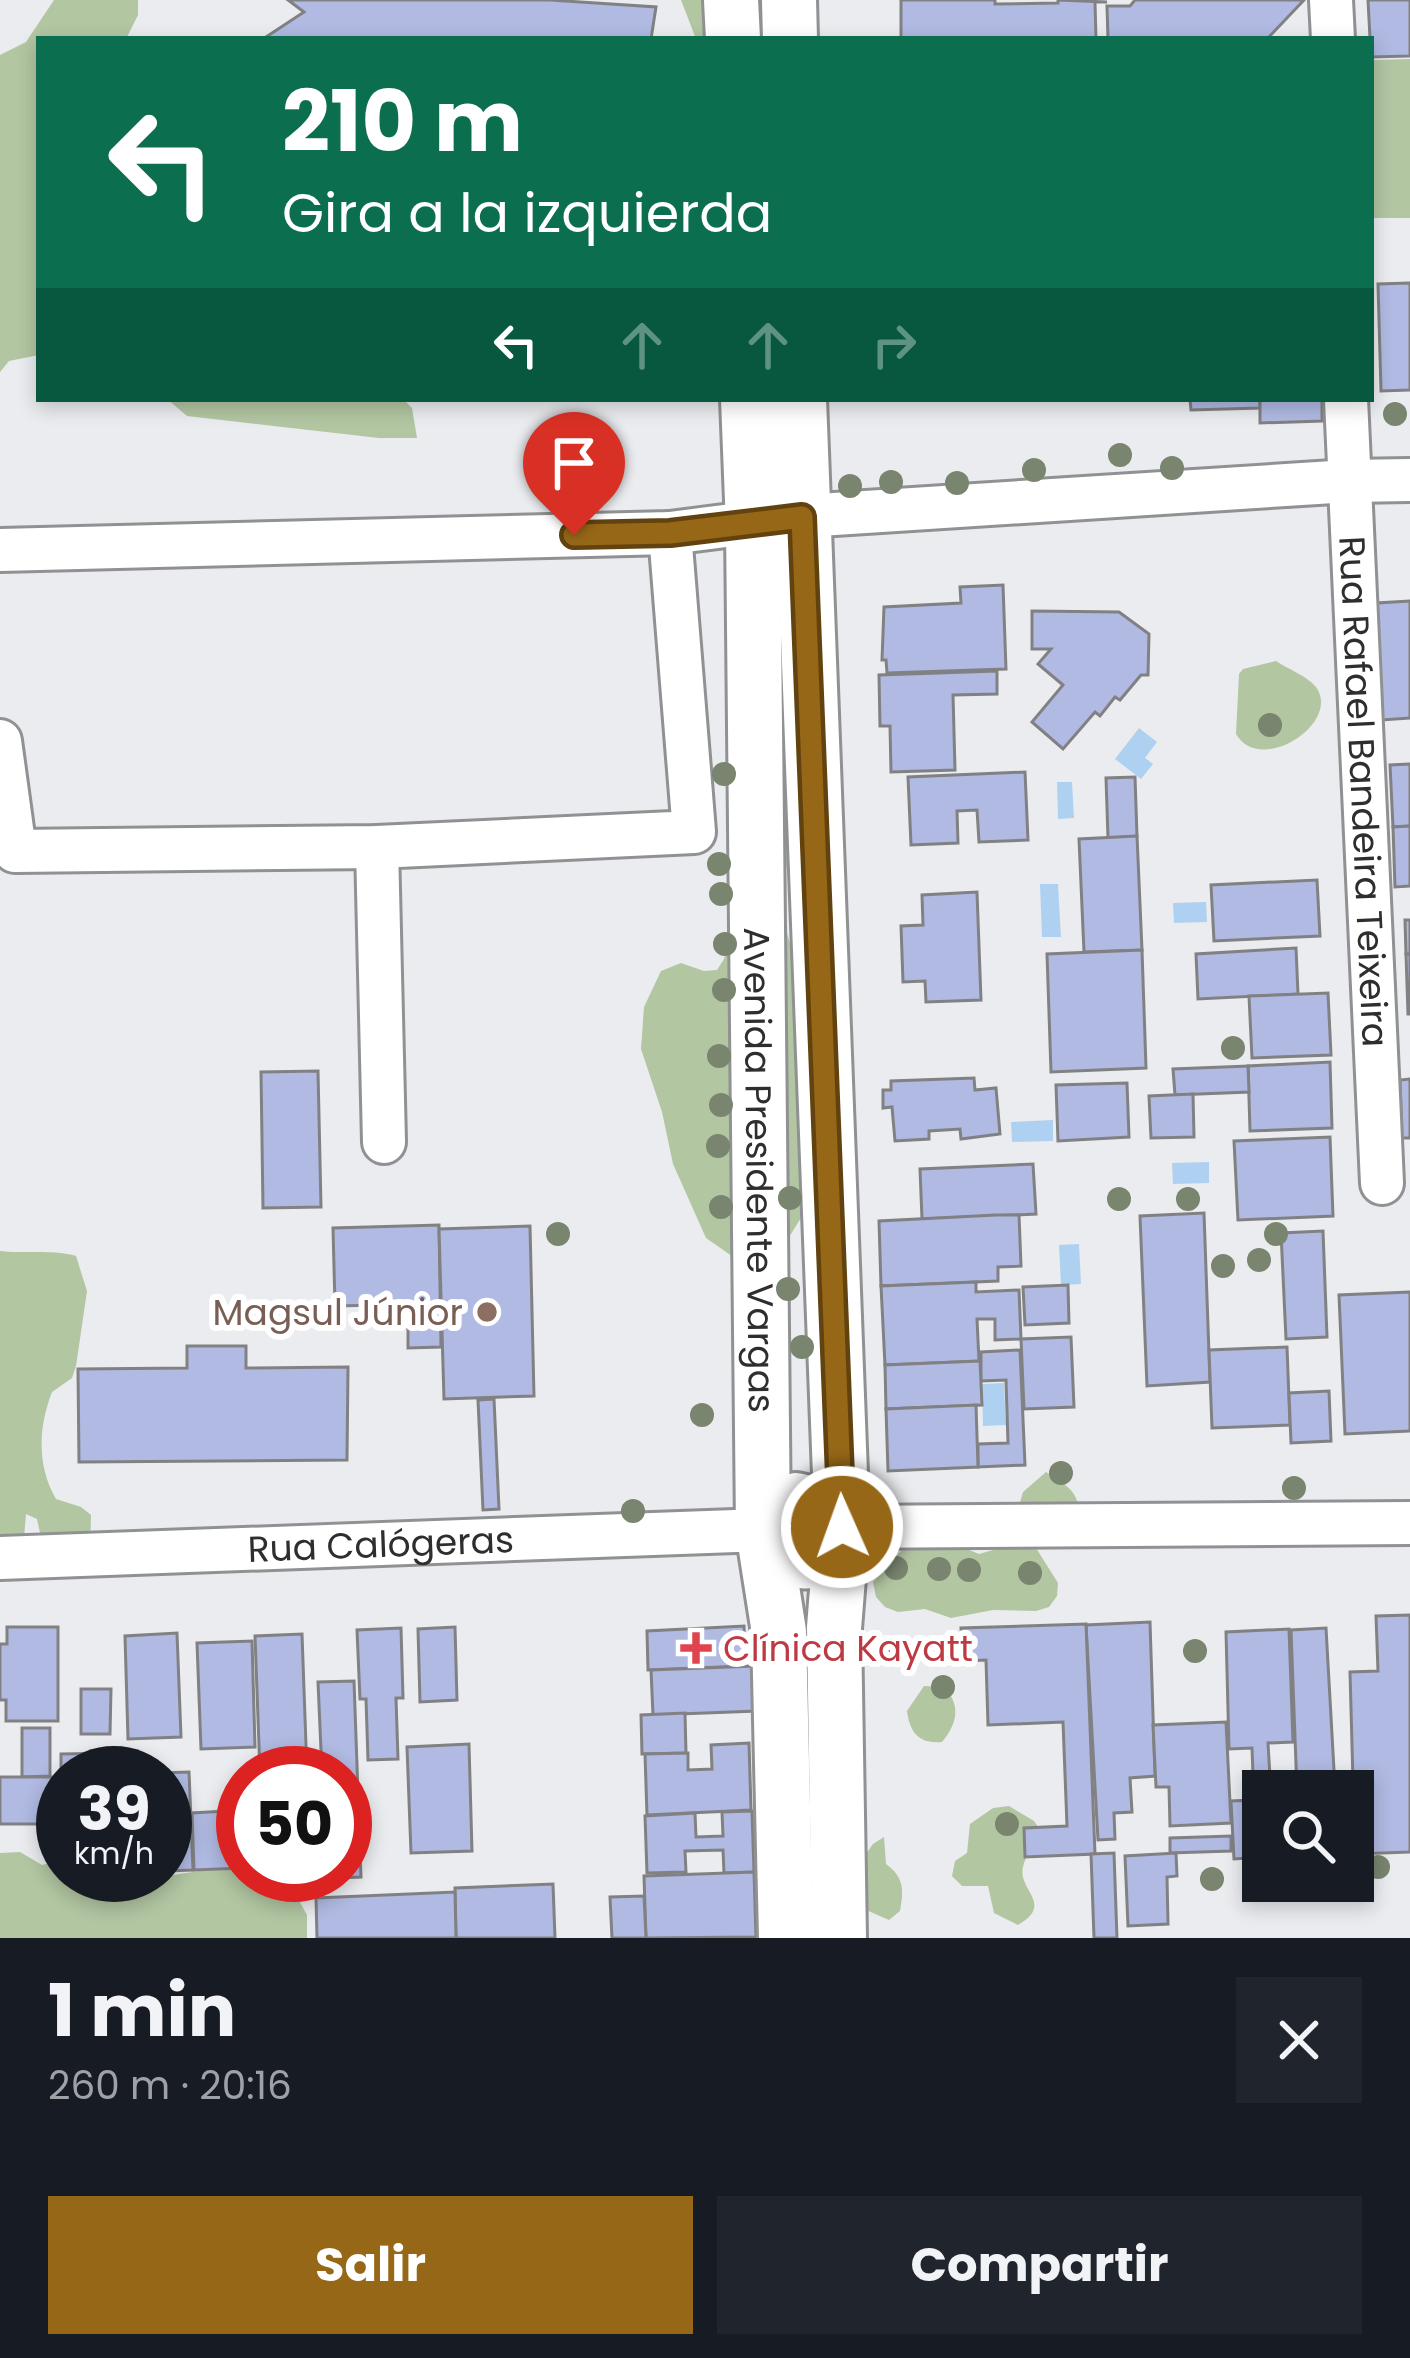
<!DOCTYPE html>
<html lang="es">
<meta charset="utf-8">
<style>
:root{--surface:#171b24;--page:#20242c;--text:#f1f3f6;--muted:#9ea1a6;--accent:#966717}
body{margin:0;font-family:Poppins,sans-serif;background:var(--page);color:var(--text);height:100vh;display:flex;flex-direction:column;font-size:45px;white-space:nowrap}
*{box-sizing:border-box;margin:0}
p{font-size:39px;color:var(--muted)}
.icon{flex:none;width:66px;height:66px;fill:none;stroke:currentColor;stroke-width:2;stroke-linecap:round;stroke-linejoin:round}
.map{position:relative;height:1938px;overflow:hidden}
.details{display:flex;flex-direction:column;background:var(--surface);flex:1}
.details>*{flex:none}
.guide{position:absolute;left:36px;top:36px;width:1338px;height:366px;border-radius:0px;box-shadow:0 6px 18px #0003;background:#0b6e4f;color:#fff;overflow:hidden}
.buttons{position:absolute;left:1242px;top:1770px;display:grid;gap:24px}
.buttons a{display:grid;place-items:center;width:132px;height:132px;border-radius:0px;background:var(--surface);box-shadow:0 6px 18px #0003;font-size:60px}
.speed{position:absolute;left:36px;top:1746px;display:flex;gap:24px;font-size:60px;font-weight:700;text-align:center}
.speed>*{display:grid;place-content:center;width:156px;height:156px;border-radius:50%;background:var(--surface);box-shadow:0 6px 18px #0003;line-height:1}
.speed small{font-size:30px;font-weight:400}
.speed .limit{border:18px solid #d22;background:#fff;color:#111}
.pin{position:absolute;display:grid;place-items:center;width:102px;height:102px;color:#fff;margin:-123px -51px;border-radius:50% 50% 50% 0;rotate:-45deg;box-shadow:0 0 12px #0007}
.pin .icon{rotate:45deg}
.me{position:absolute;width:132px;margin:-66px;rotate:358deg;stroke-linejoin:round;filter:drop-shadow(0 0 9px #0008)}
.turn{display:flex;align-items:center;gap:42px;height:252px;padding:0 48px;font-size:54px}
.turn .icon{width:156px;height:156px;stroke-width:2.5}
.turn b{display:block;font-size:84px;line-height:102px}
.lanes{display:flex;align-items:center;height:114px;padding:0 48px;background:#0003;justify-content:center;gap:60px;direction:ltr}
.lanes .off{opacity:.35}
.round{display:grid;place-items:center;flex:none;width:126px;height:126px;border-radius:0px;background:var(--page)}
.overview{display:flex;align-items:center;justify-content:space-between;height:204px;padding:0 48px}
h1{font-size:72px;font-weight:700;line-height:90px}
.button{display:flex;gap:24px;margin-top:auto;padding:24px 48px}
.button a{flex:1;height:138px;border-radius:0px;background:var(--accent);color:#fff;font-size:48px;font-weight:700;line-height:138px;text-align:center}
.button a+a{background:var(--page);color:var(--text)}
.map>svg:first-child{display:block}
</style>
<div class="map">
<svg width="1410" height="1938" viewBox="0 0 1410 1938">
<rect width="100%" height="100%" fill="#ebecef"/>
<!-- green -->
<g fill="#b2c6a2">
<path d="M54,0h84v15l-12,24h-87v316l-30,6 -9,11v-317l26,-13z"/>
<path d="M681,0h28l44,39h-57z"/>
<path d="M1410,59v159h-39v-158z"/>
<path d="M167,399h236l9,9 5,30h-38l-192,-22z"/>
<path d="M1276,661c12,8 31,15 40,26 26,36 -56,89 -80,47l3,-60 4,-5z"/>
<path d="M782,737l10,23 9,60 -19,62 3,44 14,48 15,223 -33,53 -42,11 -33,-23 -33,-74 -11,-52 -21,-63 3,-42 17,-36 20,-8 23,8 13,-1 7,-11z"/>
<path d="M0,1251c25,3 53,-2 76,5l11,35 -11,75 -4,12 -20,14c-14,36 -15,74 4,107l25,8 10,8 -1,37 -45,4 -8,-37 -11,-5 -2,24 -24,24z"/>
<path d="M1046,1472c17,11 32,18 33,39l-60,-5 4,-14z"/>
<path d="M940,1538l39,16 42,-12 15,6 22,35 -1,13 -8,11 -13,4 -43,-1 -42,8 -26,-9 -27,3 -13,-5 -9,-10 -3,-15 39,-43z"/>
<path d="M924,1686l19,1c19,17 14,37 -1,55 -23,2 -32,-9 -35,-31z"/>
<path d="M1009,1806l25,15 8,12c-6,10 -17,23 -19,34 -6,23 32,37 -5,58l-24,-12 -6,-27h-26l-10,-10 3,-15 12,-8 3,-29 23,-16z"/>
<path d="M884,1837l2,27c18,13 18,26 14,47l-11,9 -25,-11 -8,-41 17,-24z"/>
<path d="M20,1852l22,13 21,-5v15h78l7,4 95,-15v11h42l22,40v23h-307v-85z"/>
</g>
<!-- water -->
<g fill="#afd1f1">
<path d="M1139,728l18,14 -12,16 8,6 -12,15 -26,-20z"/>
<path d="M1057,782h15l2,36 -16,1z"/>
<path d="M1040,884h18l3,53h-19z"/>
<path d="M1206,902l1,20 -33,1 -1,-20z"/>
<path d="M1053,1120v21l-41,1 -1,-20z"/>
<path d="M1209,1162v21l-36,1 -1,-21z"/>
<path d="M1079,1244l2,40 -20,1 -2,-40z"/>
<path d="M1004,1383l2,42 -23,1 -1,-42z"/>
</g>
<!-- building -->
<g fill="#b0bae2" stroke="#818184" stroke-width="3">
<path d="M288,0h262l106,7 -5,32h-388l41,-27z"/>
<path d="M901,0h94v4l63,-1v-3l49,2h-12l1,37h-195z"/>
<path d="M1135,0h169l-37,39h-159l-1,-33h23z"/>
<path d="M1368,0h42v56l-39,1z"/>
<path d="M1410,283v107l-29,1 -3,-107z"/>
<path d="M1190,399h70v9l-69,2z"/>
<path d="M1260,399h62v22l-62,2z"/>
<path d="M1003,585l3,84 -119,4 -1,-13h-4l2,-53 77,-4 -1,-16z"/>
<path d="M1410,601v117l-28,2 -5,-117z"/>
<path d="M1032,611l87,1 30,22 -1,41h-7l-21,25 -5,-3 -15,19 -5,-4 -32,37 -31,-27 31,-37 -25,-21 13,-15h-19z"/>
<path d="M997,671v23l-44,1 2,75 -64,2 -1,-46h-10l-1,-51z"/>
<path d="M1410,764v62l-17,1 -3,-62z"/>
<path d="M1025,772l3,68 -49,2 -2,-32 -20,1 1,32 -47,2 -3,-68z"/>
<path d="M1135,777l2,59 -29,2 -2,-60z"/>
<path d="M1410,826v60l-15,1 -2,-60z"/>
<path d="M1137,836l5,114 -58,2 -5,-113z"/>
<path d="M1317,880l3,56 -106,5 -3,-56z"/>
<path d="M977,892l4,108 -55,2 -1,-21 -22,1 -2,-56 22,-1 -1,-30z"/>
<path d="M1405,920h5v34h-4z"/>
<path d="M1296,948l2,46 -100,5 -2,-45z"/>
<path d="M1142,950l4,118 -95,4 -4,-118z"/>
<path d="M1406,954h4v60h-2z"/>
<path d="M1328,993l3,62 -79,3 -3,-62z"/>
<path d="M1330,1062l2,66 -82,3 -2,-65z"/>
<path d="M1248,1066l1,26 -74,3 -2,-26z"/>
<path d="M318,1071l3,136 -58,1 -2,-136z"/>
<path d="M974,1078l1,12 21,-2 4,46 -39,5 -1,-10 -31,2v8l-34,2 -3,-34 -9,1v-18h8v-9z"/>
<path d="M1410,1079v59h-8l-2,-58z"/>
<path d="M1127,1083l2,54 -71,4 -2,-56z"/>
<path d="M1193,1094l1,43 -43,1 -2,-42z"/>
<path d="M1330,1137l3,79 -95,4 -4,-79z"/>
<path d="M1033,1164l3,50 -114,5 -2,-50z"/>
<path d="M1204,1213l6,169 -63,4 -7,-170z"/>
<path d="M996,1215h23l2,51 -23,1v14l-117,5 -2,-65z"/>
<path d="M439,1225l2,122 -33,1v-30l-28,1v-14l-45,1 -2,-78z"/>
<path d="M530,1226l4,170 -90,3 -5,-170z"/>
<path d="M1323,1231l4,106 -41,2 -5,-106z"/>
<path d="M976,1282v10l43,-2 2,49 -26,1v-21h-18l2,42 -94,4 -4,-79z"/>
<path d="M1068,1285l1,38 -44,2 -2,-38z"/>
<path d="M1410,1292v139l-65,3 -6,-139z"/>
<path d="M1071,1337l3,70 -50,2 -3,-70z"/>
<path d="M187,1346h59v22l102,-1 -1,93 -268,2 -1,-93 109,-1z"/>
<path d="M1287,1347l3,78 -78,3 -3,-78z"/>
<path d="M1020,1350l5,115 -47,2v-23l30,-1 -2,-63 -25,1v-29z"/>
<path d="M980,1361l2,44 -96,4 -1,-44z"/>
<path d="M1329,1391l2,50 -40,2 -2,-50z"/>
<path d="M494,1399l5,110 -16,1 -5,-110z"/>
<path d="M976,1405l2,62 -90,4 -2,-62z"/>
<path d="M1410,1615v237l-55,2 -5,-182 28,-1 -2,-55z"/>
<path d="M1150,1622l5,154 -25,2 2,34 -18,1 1,26 -17,1 -12,-215z"/>
<path d="M1086,1624l9,230 -70,3 -1,-29 43,-2 -4,-104 -75,3 -2,-65 -23,1 -2,-33z"/>
<path d="M744,1626l2,40 -98,4 -1,-39z"/>
<path d="M7,1627h51v94h-52v-21h-6v-56h7z"/>
<path d="M455,1627l2,73 -37,2 -2,-73z"/>
<path d="M401,1628l2,70h-7l2,61 -30,1 -2,-61h-6l-3,-69z"/>
<path d="M1326,1628l9,160 -38,3 -6,-161z"/>
<path d="M1289,1629l4,113 -25,1 2,34 10,-1v11h16v4h-33v66l-29,2 -3,-58 23,-1 -2,-52 -23,1 -3,-117z"/>
<path d="M177,1633l4,104 -53,2 -3,-103z"/>
<path d="M302,1634l5,139h-47l-5,-137z"/>
<path d="M252,1641l3,106 -54,2 -4,-106z"/>
<path d="M755,1666l2,45 -104,4 -2,-45z"/>
<path d="M354,1681l7,196 -48,2v-4h32v-102h-23l-4,-91z"/>
<path d="M81,1689h30l-1,45h-29z"/>
<path d="M685,1713l1,40 -44,1 -1,-39z"/>
<path d="M1226,1722l5,101 -61,3 -1,-39h-13l-3,-62z"/>
<path d="M22,1728h28v48l-28,1z"/>
<path d="M749,1743l2,67 -104,5 -2,-61 43,-1v17l24,-1 -1,-24z"/>
<path d="M469,1744l3,107 -61,2 -4,-106z"/>
<path d="M121,1753v20h-58l-2,77v-96z"/>
<path d="M189,1772l4,98 -28,1v-98h-7z"/>
<rect x="0" y="1777" width="52" height="47"/>
<path d="M243,1810v58l-49,2 -2,-57z"/>
<path d="M752,1811l2,61 -30,1 -1,-23 -38,1 1,21 -39,1 -2,-57 50,-3 1,24 27,-1 -1,-24z"/>
<path d="M1231,1836v15l-61,2v-15z"/>
<path d="M1114,1853l3,85h-23l-3,-84z"/>
<path d="M1176,1853l1,23 -10,1 1,47 -40,2 -3,-70z"/>
<path d="M1353,1854l3,40 -63,4 -1,-17h61z"/>
<path d="M754,1872l2,65 -110,1 -2,-62z"/>
<path d="M553,1884l2,54h-99l-1,-50z"/>
<path d="M455,1892l1,46h-139l-1,-40z"/>
<path d="M644,1896l2,42h-34l-2,-41z"/>
</g>
<g fill="none" stroke-linecap="round" stroke-linejoin="round">
<!-- minor casing -->
<g stroke="#909193" stroke-width="48">
<g id="minor">
<path d="M1331,0l2,39"/>
<path id="s1" d="M1346,399l36,784"/>
<path d="M0,550l670,-17 133,-17 546,-35 61,-1"/>
<path d="M0,741l15,110 362,-4 317,-15 -24,-299"/>
<path d="M377,847l7,295"/>
<path d="M842,1527l568,-4"/>
<path d="M763,1530c28,48 57,53 79,-3"/>
<path d="M763,1530l14,-23 19,-13 23,5 23,28"/>
<path id="s2" d="M0,1558l763,-28"/>
</g>
</g>
<!-- major casing -->
<g stroke="#909193" stroke-width="60">
<g id="major">
<path d="M731,0l2,39"/>
<path d="M789,0l1,39"/>
<path id="s3" d="M748,399l5,126 10,1005 16,102 7,306"/>
<path d="M799,399l43,1128 -8,101 5,310"/>
</g>
</g>
<!-- minor -->
<use href="#minor" stroke="#fff" stroke-width="42"/>
<!-- major -->
<use href="#major" stroke="#fff" stroke-width="54"/>
</g>
<!-- trees -->
<g fill="#79856f">
<circle cx="1395" cy="414" r="12"/>
<circle cx="1120" cy="455" r="12"/>
<circle cx="1172" cy="468" r="12"/>
<circle cx="1034" cy="470" r="12"/>
<circle cx="891" cy="482" r="12"/>
<circle cx="957" cy="483" r="12"/>
<circle cx="850" cy="486" r="12"/>
<circle cx="1270" cy="725" r="12"/>
<circle cx="724" cy="774" r="12"/>
<circle cx="719" cy="864" r="12"/>
<circle cx="721" cy="894" r="12"/>
<circle cx="725" cy="944" r="12"/>
<circle cx="724" cy="990" r="12"/>
<circle cx="1233" cy="1048" r="12"/>
<circle cx="719" cy="1056" r="12"/>
<circle cx="721" cy="1105" r="12"/>
<circle cx="718" cy="1146" r="12"/>
<circle cx="790" cy="1198" r="12"/>
<circle cx="1119" cy="1199" r="12"/>
<circle cx="1188" cy="1199" r="12"/>
<circle cx="721" cy="1207" r="12"/>
<circle cx="558" cy="1234" r="12"/>
<circle cx="1276" cy="1234" r="12"/>
<circle cx="1259" cy="1260" r="12"/>
<circle cx="1223" cy="1266" r="12"/>
<circle cx="788" cy="1289" r="12"/>
<circle cx="802" cy="1347" r="12"/>
<circle cx="702" cy="1415" r="12"/>
<circle cx="1061" cy="1473" r="12"/>
<circle cx="1294" cy="1488" r="12"/>
<circle cx="633" cy="1511" r="12"/>
<circle cx="896" cy="1568" r="12"/>
<circle cx="939" cy="1569" r="12"/>
<circle cx="969" cy="1570" r="12"/>
<circle cx="1030" cy="1573" r="12"/>
<circle cx="1195" cy="1651" r="12"/>
<circle cx="887" cy="1654" r="12"/>
<circle cx="943" cy="1687" r="12"/>
<circle cx="1007" cy="1824" r="12"/>
<circle cx="1378" cy="1867" r="12"/>
<circle cx="1212" cy="1879" r="12"/>
</g>
<g fill="none" stroke-linecap="round" stroke-linejoin="round">
<!-- route casing -->
<g stroke="#62430f" stroke-width="30">
<path id="route" d="M574,535l96,-2 132,-16 40,1010"/>
</g>
<!-- route -->
<use href="#route" stroke="#966717" stroke-width="21"/>
</g>
<!-- markers -->
<circle fill="#8d6e63" stroke="#fff" stroke-width="4.5" cx="487" cy="1312" r="12"/>
<path fill="#e0444e" stroke="#fff" stroke-width="4.5" d="M690 1630h12v12h12v12h-12v12h-12v-12h-12v-12h12z"/>
<g text-anchor="middle" dominant-baseline="central" stroke-width="12" stroke-linejoin="round" paint-order="stroke">
<!-- street labels -->
<g font-size="36" fill="#2e2e2f" stroke="#fff">
<text stroke="none"><textPath href="#s1" startOffset="393">Rua Rafael Bandeira Teixeira</textPath></text>
<text stroke="none"><textPath href="#s3" startOffset="771">Avenida Presidente Vargas</textPath></text>
<text stroke="none"><textPath href="#s2" startOffset="381">Rua Calógeras</textPath></text>
</g>
<!-- education labels -->
<g font-size="36" fill="#785e54" stroke="#fff" text-anchor="end">
<text x="463" y="1312">Magsul Júnior</text>
</g>
<!-- health labels -->
<g font-size="36" fill="#be3a42" stroke="#fff" text-anchor="start">
<text x="723" y="1648">Clínica Kayatt</text>
</g>
</g>
</svg>
<div class="buttons">
<a><svg class="icon" aria-label="search" viewBox="0 0 24 24"><circle cx="10" cy="10" r="6"/><path d="M15 15l6 6"/></svg></a>
</div>
<div class="speed"><div>39<small>km/h</small></div><div class="limit">50</div></div>
<div class="pin" style="left:574px;top:535px;background:#d93025"><svg class="icon" aria-label="arrive" viewBox="0 0 24 24"><path d="M6 21V4h12l-3 4 3 4H6"/></svg></div>
<svg class="me" style="left:842px;top:1527px" viewBox="-20 -20 40 40"><circle r="17" fill="#966717" stroke="#fff" stroke-width="3"/><path d="M0-11L8 9 0 5-8 9z" fill="#fff"/></svg>
<div class="guide">
<div class="turn"><svg class="icon" aria-label="left" viewBox="0 0 24 24"><path d="M17 20v-9H6M10 6l-5 5 5 5"/></svg><div><b>210 m</b>Gira a la izquierda</div></div>
<div class="lanes"><svg class="icon" aria-label="left" viewBox="0 0 24 24"><path d="M17 20v-9H6M10 6l-5 5 5 5"/></svg><svg class="icon off" aria-label="ahead" viewBox="0 0 24 24"><path d="M12 20V5M6 11l6-6 6 6"/></svg><svg class="icon off" aria-label="ahead" viewBox="0 0 24 24"><path d="M12 20V5M6 11l6-6 6 6"/></svg><svg class="icon off" aria-label="right" viewBox="0 0 24 24"><path d="M7 20v-9h11M14 6l5 5-5 5"/></svg></div>
</div>
</div>
<section class="details">
<div class="overview"><div><h1>1 min</h1><p>260 m · 20:16</p></div><a class="round"><svg class="icon" aria-label="close" viewBox="0 0 24 24"><path d="M6 6l12 12M18 6L6 18"/></svg></a></div>
<div class="button"><a>Salir</a><a>Compartir</a></div>
</section>
